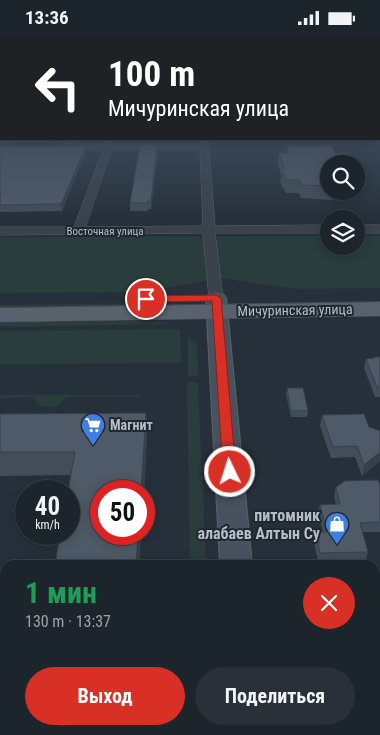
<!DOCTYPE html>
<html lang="ru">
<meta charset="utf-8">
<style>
:root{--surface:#1c242c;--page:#293038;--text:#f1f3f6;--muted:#a0a4a9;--line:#3a4148;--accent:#d93025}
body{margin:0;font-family:"Roboto Condensed",sans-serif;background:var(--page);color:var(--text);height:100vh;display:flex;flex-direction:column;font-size:19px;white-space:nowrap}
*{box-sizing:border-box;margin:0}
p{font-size:16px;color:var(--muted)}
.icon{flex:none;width:28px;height:28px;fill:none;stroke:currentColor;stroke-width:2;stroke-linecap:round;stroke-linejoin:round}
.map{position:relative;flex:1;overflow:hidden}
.sheet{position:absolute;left:0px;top:525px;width:380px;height:175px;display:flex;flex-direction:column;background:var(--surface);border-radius:15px 15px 0 0;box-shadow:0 2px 12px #0003,0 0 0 1px var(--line)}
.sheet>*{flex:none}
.guide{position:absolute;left:0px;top:0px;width:380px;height:105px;box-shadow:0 2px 12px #0003,0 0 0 1px var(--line);background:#202124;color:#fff;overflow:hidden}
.tools{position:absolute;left:320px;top:120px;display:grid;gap:10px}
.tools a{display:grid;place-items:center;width:45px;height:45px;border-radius:50%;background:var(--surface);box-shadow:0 2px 12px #0003,0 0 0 1px var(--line);font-size:25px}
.speed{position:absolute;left:15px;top:445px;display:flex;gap:10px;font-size:25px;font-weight:700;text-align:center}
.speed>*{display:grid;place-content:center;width:65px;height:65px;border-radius:50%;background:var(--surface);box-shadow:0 2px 12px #0003,0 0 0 1px var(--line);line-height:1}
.speed small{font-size:12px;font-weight:400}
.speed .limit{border:8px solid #d22;background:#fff;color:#111}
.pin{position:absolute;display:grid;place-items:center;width:42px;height:42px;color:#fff;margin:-21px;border:2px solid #fff;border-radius:50%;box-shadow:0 1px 5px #0007}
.me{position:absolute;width:55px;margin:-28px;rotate:356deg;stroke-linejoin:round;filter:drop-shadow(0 0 4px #0008)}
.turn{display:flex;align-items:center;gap:18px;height:105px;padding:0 25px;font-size:22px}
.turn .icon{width:65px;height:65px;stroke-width:2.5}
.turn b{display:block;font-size:35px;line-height:42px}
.round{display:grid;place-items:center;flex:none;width:52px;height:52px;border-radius:26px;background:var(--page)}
.headline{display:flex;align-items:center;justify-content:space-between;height:85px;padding:0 25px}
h1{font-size:30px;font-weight:700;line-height:38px;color:#1e9e55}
.primary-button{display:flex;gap:10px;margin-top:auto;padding:10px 25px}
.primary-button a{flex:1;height:58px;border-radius:30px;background:var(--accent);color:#fff;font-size:20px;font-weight:700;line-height:58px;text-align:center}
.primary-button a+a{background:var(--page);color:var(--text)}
.status{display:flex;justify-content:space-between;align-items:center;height:35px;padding:0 25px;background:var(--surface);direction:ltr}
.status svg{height:14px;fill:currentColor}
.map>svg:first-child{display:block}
</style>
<div class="status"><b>13:36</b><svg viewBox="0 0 49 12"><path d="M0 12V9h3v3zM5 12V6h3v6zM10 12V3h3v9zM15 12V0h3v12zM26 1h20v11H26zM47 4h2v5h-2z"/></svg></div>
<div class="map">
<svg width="380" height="700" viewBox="0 0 380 700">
<rect width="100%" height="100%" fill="#26303b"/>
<!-- green -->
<g fill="#293d3d">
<path d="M329,201v10h27v-10h24v52l-85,1 -74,-11 -78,14 -143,1v-56z"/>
<path d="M157,268l5,2 -162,4v-4z"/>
<path d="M145,285l25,4 -170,3v-5z"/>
<path d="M178,294l2,1 1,33 -181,1v-33z"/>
<path d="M188,300l9,10 1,31h-10z"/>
<path d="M187,347h11l8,183h-16z"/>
<path d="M0,360h139l-1,2h-71l-10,9 -8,1 -8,-1 -5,-4 -2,-5 -34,1z"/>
</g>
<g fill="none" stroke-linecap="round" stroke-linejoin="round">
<!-- street casing -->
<g stroke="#58606a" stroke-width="1">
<g id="street">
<path d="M107,104h8l-1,5h86v-5h8l7,87 114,-1v8h-114l8,65 -2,3h-10l-2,-3 -6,-65 -203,2v-8h74l29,-77h-41l-5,-3 5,-3h43zM112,115h88l3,76 -117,1z"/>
<rect x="356" y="190" width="24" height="8"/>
<rect x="375" y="555" width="5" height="22"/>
</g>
</g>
<!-- secondary casing -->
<g stroke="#58606a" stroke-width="2">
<g id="secondary">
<path d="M216,257l7,2 3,4 26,267h-32l-14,-267 3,-4z"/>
<path d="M229,695h40l1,5h-40z"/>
</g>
</g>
<!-- primary casing -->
<g stroke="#434b55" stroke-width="1">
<path id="primary" d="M380,267v14l-380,6v-14z"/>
</g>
<!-- street -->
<use href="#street" fill="#3a424c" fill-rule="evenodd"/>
<!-- secondary -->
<use href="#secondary" fill="#48515e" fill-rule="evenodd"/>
<!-- primary -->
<use href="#primary" fill="#58616c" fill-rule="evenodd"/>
</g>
<!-- wall -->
<g fill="#434d59">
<path d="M0,86h1v18h91l-2,3 -90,1z"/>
<rect x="142" y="104" width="16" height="3"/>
<path d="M157,110l1,7 -7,57h-3v2h-18v-8z"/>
<path d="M0,111l86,6 -24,59 -62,1z"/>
<path d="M287,111l42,18v27h27v-22l7,11 -2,12h-5v4h-4l-1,1 -19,3 -31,-2 -2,-5h-13l-6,-11 1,-7 -3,-10 1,-12h8z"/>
<path d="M374,322h6v40h-5l-11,-29 2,-9 8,-1z"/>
<path d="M287,353l21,23 -1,6h-16l-5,-23z"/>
<path d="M146,378l1,22 -3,57v-1h-43v43h40l-2,31h-84l5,-31h9l-1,-43 3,-16 -71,1v-62z"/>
<path d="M322,380l47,12 11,4v30l-18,15 -7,-19 -24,1 -11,-32z"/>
<path d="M380,450v47h-18l6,20 -3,10h-47l-4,-21 2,-9h7l-5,-18 2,-9 16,-1 -2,-7 2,-10z"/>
<path d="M375,585h5v67l-5,-21z"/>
</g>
<!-- shaded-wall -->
<g fill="#373f48">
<path d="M157,110l1,7 -7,57v-8z"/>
<path d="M86,111v6l-24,59 -1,-7z"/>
<path d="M333,156h19l-1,6 -19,3z"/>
<path d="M146,378l1,22 -3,57v-1h-3z"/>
<path d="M380,417v9l-18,15 2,-11z"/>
<path d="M138,499h3l-2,31h-3z"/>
<rect x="125" y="695" width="4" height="5"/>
</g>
<!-- building -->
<g fill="#4e5a67" stroke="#373f48">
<rect x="0" y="86" width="1" height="16"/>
<path d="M140,110h17l-6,56h-3v2h-18z"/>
<path d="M0,111h86l-25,58 -61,1z"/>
<path d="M287,111h44l4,7h12l6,11h-24v22l-27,-1 -2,-5h-13l-6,-10 3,-2 -5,-15h11z"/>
<path d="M356,134l7,11h-7z"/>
<path d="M374,322h6v30h-3l-11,-28 9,-1z"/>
<path d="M287,353h16l5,23h-17z"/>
<path d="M146,378l-5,78h-40v43h37l-2,31h-81l5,-31h9l-1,-43 7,-39h-75v-38z"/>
<path d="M364,379l5,13 11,4v21l-16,13 -7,-19 -24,1 -11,-32z"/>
<path d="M378,445l2,5v37l-20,1 8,29 -48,1 -4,-21h11l-7,-27 20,-1 -4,-17 9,-6z"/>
<path d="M375,585h5v41l-5,-20z"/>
<rect x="24" y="695" width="101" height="5"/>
</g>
<!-- sky -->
<linearGradient id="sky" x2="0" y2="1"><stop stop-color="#151a20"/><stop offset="0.47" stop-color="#414e60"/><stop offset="1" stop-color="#414e60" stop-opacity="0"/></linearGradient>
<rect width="380" height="184" fill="url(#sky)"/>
<!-- route -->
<path fill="#d93025" stroke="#8d1f18" d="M216,260l5,3 15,174 -2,3h-9l-2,-3 -11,-171 -66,1 -4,-3 4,-3z"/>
<!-- icons -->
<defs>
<g id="supermarket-pin" transform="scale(1.25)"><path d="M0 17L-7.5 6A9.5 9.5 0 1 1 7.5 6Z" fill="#3f7fe0" stroke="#1f2731"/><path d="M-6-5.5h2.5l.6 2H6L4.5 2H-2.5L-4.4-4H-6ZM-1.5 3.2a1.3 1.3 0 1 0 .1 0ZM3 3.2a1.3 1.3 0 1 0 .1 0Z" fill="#fff"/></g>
<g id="shop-pin" transform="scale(1.25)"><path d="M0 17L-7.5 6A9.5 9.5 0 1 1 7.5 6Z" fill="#3f7fe0" stroke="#1f2731"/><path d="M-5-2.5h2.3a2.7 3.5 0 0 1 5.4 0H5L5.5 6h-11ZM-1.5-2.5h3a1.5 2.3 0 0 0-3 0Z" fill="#fff"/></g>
</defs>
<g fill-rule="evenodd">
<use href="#supermarket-pin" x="93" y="390"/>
<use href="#shop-pin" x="337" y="489"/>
</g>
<g text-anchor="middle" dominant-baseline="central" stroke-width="4" stroke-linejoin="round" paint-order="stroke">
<!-- far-street labels -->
<g font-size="11" fill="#b5bdc7" stroke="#1f2731">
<text x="105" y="196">Восточная улица</text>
</g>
<!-- street labels -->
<g font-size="14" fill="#b5bdc7" stroke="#1f2731">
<text transform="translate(295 275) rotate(-1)">Мичуринская улица</text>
</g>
<!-- poi labels -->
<g font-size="14" font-weight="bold" fill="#b5bdc7" stroke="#1f2731" text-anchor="start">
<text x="110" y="390">Магнит</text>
</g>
<!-- near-poi labels -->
<g font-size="16" font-weight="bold" fill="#b5bdc7" stroke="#1f2731" text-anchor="end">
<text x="320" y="480">питомник<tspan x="320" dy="18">алабаев Алтын Су</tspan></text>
</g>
</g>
</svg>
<div class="tools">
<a><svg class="icon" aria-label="search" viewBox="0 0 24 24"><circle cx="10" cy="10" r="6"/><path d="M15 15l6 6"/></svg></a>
<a><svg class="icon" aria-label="layers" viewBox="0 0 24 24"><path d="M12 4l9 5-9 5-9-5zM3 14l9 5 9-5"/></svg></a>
</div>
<div class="speed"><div>40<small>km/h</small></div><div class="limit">50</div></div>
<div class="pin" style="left:146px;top:264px;background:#d93025"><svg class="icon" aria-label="arrive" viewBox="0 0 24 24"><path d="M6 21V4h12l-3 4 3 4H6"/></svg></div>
<svg class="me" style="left:230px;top:437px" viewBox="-20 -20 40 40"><circle r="17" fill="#d93025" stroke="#fff" stroke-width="3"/><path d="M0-11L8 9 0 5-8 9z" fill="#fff"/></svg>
<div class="guide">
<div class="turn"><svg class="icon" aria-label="left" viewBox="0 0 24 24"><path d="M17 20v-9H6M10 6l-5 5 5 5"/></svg><div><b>100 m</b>Мичуринская улица</div></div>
</div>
<section class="sheet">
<div class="headline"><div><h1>1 мин</h1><p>130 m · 13:37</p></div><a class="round" style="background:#d93025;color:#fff"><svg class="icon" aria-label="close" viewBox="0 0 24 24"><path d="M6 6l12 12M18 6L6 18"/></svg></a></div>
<div class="primary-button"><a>Выход</a><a>Поделиться</a></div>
</section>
</div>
